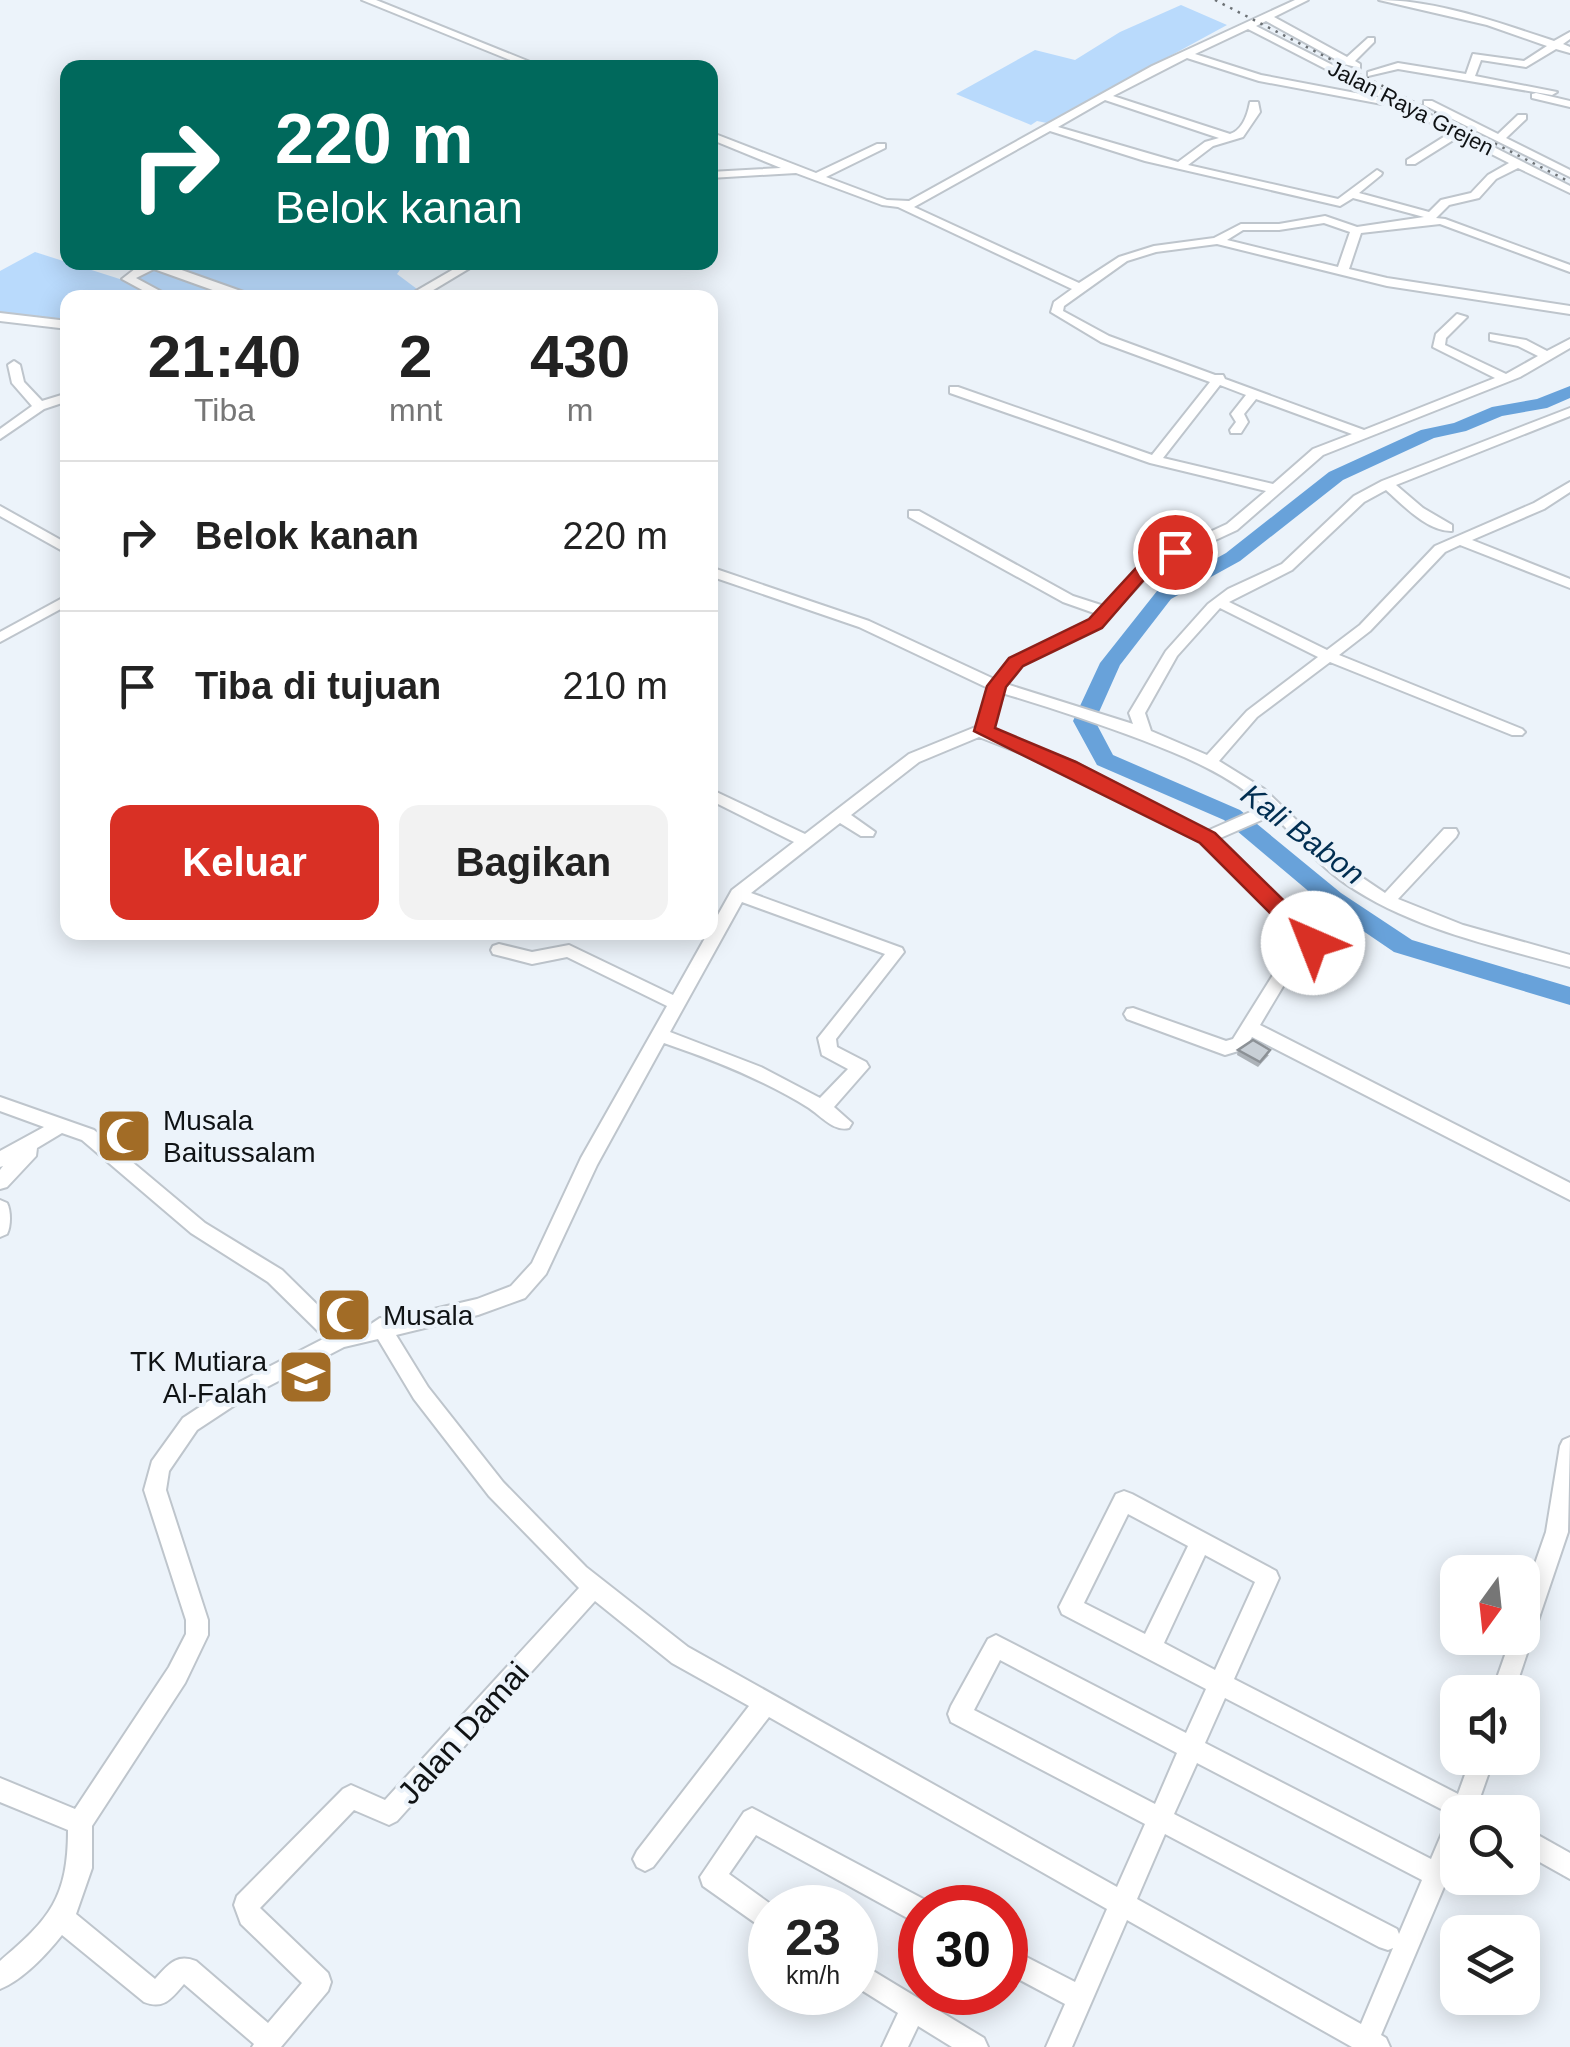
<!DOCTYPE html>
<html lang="id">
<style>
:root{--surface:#fff;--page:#f2f2f2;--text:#222;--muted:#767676;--line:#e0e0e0;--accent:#d93025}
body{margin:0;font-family:Helvetica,sans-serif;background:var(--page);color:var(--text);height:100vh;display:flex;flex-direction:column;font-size:38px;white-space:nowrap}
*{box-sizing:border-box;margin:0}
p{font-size:32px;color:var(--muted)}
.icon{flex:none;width:55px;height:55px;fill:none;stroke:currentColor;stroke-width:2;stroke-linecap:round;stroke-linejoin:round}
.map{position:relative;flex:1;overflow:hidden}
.drawer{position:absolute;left:60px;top:290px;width:658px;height:650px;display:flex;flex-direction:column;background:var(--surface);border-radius:20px;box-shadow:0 5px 25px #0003}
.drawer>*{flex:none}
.banner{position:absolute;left:60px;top:60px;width:658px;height:210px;border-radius:20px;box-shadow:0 5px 25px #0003;background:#00695c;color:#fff;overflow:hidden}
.needle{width:65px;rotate:195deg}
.fabs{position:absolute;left:1440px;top:1555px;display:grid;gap:20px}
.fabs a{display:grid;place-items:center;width:100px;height:100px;border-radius:20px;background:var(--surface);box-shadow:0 5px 25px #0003;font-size:50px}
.speed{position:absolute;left:748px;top:1885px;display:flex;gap:20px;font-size:50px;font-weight:700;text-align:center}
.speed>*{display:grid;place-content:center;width:130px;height:130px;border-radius:50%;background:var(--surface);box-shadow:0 5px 25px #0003;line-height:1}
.speed small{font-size:25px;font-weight:400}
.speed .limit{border:15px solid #d22;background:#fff;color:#111}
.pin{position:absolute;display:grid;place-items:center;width:85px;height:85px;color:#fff;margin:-42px;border:5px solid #fff;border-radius:50%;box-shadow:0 2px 10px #0007}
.me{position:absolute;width:110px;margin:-55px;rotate:316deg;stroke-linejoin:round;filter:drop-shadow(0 0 8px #0008)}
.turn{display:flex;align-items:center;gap:35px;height:210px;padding:0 50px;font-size:45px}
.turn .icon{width:130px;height:130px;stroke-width:2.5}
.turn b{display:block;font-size:70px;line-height:85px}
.eta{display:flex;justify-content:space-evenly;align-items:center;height:170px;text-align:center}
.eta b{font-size:60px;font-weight:600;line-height:70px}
.button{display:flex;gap:20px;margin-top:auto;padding:20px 50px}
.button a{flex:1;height:115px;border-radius:20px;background:var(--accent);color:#fff;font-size:40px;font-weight:600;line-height:115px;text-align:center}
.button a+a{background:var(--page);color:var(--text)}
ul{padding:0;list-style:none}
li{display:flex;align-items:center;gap:30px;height:150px;padding:0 50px;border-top:2px solid var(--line)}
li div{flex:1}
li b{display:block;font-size:38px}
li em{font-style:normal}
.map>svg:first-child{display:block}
</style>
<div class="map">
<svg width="1570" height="2047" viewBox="0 0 1570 2047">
<rect width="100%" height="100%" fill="#ecf3fa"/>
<!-- green -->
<g fill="#b9dafc">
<path d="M1181,5l46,20 -180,98 -10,-2 -6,4 -75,-31 79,-44 40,10 45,-28z"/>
<path d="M35,252l91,29 31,-18h248l-8,11 20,15 -16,9h-333l-1,26 -67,-9v-44z"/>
</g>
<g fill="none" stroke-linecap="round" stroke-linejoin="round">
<!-- river -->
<path fill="#68a2da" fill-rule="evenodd" d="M1570,386v12l-23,10 -45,8 -36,15 -32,7 -91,42 -103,81 -69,38 -51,66 -25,56 18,34 127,55 101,83 71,47 158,47v18l-176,-53 -69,-47 -101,-85 -127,-55 -24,-44 27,-58 57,-72 69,-38 103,-81 92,-42 33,-7 38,-16 45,-8z"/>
<!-- minor casing -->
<g stroke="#bec5cc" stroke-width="4">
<g id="minor">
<path d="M362,0h14l169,68h-15z"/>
<path d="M1295,0h13l-34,17 73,40 21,-19h6v4l-19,19 5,3v4l-16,-4 -78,-43 -10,5 314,160v7l-52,-25 -22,11 -17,19 -30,7 -13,13 9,1 125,46v7l-130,-48 -79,9 -12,36 38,9 183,28v8l-183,-28 -170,-42 -61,8 -29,9 -63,45 -1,5 46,25 106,39h8l2,4 139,51 131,-52 -62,-31 3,-13 21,-20 10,3 -21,21 -1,7 61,29 32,-18 -20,-10 -28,-6v-6l36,6 21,11 23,-12v9l-50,29 -197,78 -86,75 -82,38 -54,58 -80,39 -15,19 127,40 -4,-11 37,-62 42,-47 20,-15 54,-25 72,-68 28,-15 188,-73v8l-174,69 27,23 29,17v6c-24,1 -49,-26 -66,-41l-22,12 -72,68 -63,32 98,48 33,-25 75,-79 99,-43 36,-21v10l-26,17 -72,31 98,39v9l-110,-43 -15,7 -75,79 -31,24 183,74 3,3 -3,3h-10l-182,-73 -73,55 -38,44 45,28 78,75 43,29 59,-64h12l2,4 -2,4 -58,62 65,26 107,30v12c-76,-21 -158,-38 -224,-83 -28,-19 -49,-46 -73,-69l-55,24 102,100 -3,12 -29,27 -28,47 310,158v17l-318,-163 -7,12 -20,6 -98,-36 -3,-5 3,-5 6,-1 93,33 7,-2 43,-69 27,-25v-4l-102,-99 -137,-72 -85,-33 -60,25 -68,53 24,17 -2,4h-12l-21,-13 -89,70 151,55 2,4 -68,87 1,8 29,15 3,5 -35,40 18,16 -3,5c-15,4 -28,-12 -40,-20 -45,-28 -95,-48 -145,-65l-67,122 -51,109 -21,24 -47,17 -82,20 32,52 75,95 83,85 102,80 429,240 28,-63 -194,-102 -3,-8 3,-8 37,-67 8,-4 190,98 20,-44 -144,-75 -3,-7 57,-113 8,-3 8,3 144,77 3,7 -45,101 224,115 13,-36h23l-19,54h-17v42l-77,181 5,3 4,9h-38l-225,-127 -55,127h-26l19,-43 -60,-32v-26l70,36 32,-73 -338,-192 -116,150 -8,4 -8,-4 -4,-8 4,-8 112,-145 -77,-43 -77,-62 -198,220 -8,4 -35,-15 -94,98 68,65 3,9 -3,9 -47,56h-29l2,-3 -70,-60c-12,14 -20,26 -40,18l-82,-67c-16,20 -38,44 -62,54v-28c50,-42 68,-64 68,-131l-68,-28v-24l75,31 94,-142 17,-33v-14l-42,-130 8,-29 31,-43 47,-31 95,-49 -57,-56 -77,-49 -109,-93 -20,-7 -25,15 -1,8 -29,31 -7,2v-19l3,-4 -3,1v-16l44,-24 -44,-16v-14l94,33 111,93 77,47 62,61 27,-7 9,-6 7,2 90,-21 34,-13 21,-23 49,-105 86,-152 -100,-49 -35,7 -39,-10 -2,-4 2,-4 6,-2 33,8 37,-7 104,50 59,-105 62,-48 -84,-42v-11l95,45 104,-80 69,-28 10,-38 -129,-61 -149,-51v-9l159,54 125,58 17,-20 80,-39 6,-6 -34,-12 -154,-85v-6h10l154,85 31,10 41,-44 82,-38 39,-33 -116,-28 -200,-70v-6h8l194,68 58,-73 -109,-40 -50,-30 3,-10 18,-13 -174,-82 -16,-2 -86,-32 -86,5v-6l71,-4 -71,-29v-7l106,41 61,-29h8v4l-59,29 61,23 22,1 243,-135zM1248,29l134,69 -121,-23 -66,-21zM1187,58l72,23 123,23 5,-4 63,33 -43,27v4h8l43,-27 51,26 -21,12 -17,18 -30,7 -12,12 -70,-19 22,-18 1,-2 -5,-3 -39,29 -150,-34 25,-19 30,-9 17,-25 -2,-10h-8c-2,11 -7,28 -20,32l-117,-38zM1105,100l114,38 -14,4 -27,20 -120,-35zM1050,131l95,30 195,45 13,-8 71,19 -67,10 -32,-11 -46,8h-38l-27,14 -60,8 -35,11 -40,26 -165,-76zM1324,223l26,9 -12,35 -111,-27 16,-10h36zM1220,385l26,10 -15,19 5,8 -6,8 1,3h10l7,-11 -4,-8 12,-15 96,35 -39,15 -40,35 -110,-26zM1220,608l98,49 -71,54 -40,44 -56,-24 -6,-18 32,-57zM1002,693c47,14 95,30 140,47 44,17 86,34 122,66l-57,25 -133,-69 -82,-32zM742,902l143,52 -67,84 4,17 26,14 -28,29 -59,-31 -91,-35zM378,1339l36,60 75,97 90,92 -194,212 -34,-15 -8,4 -106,107 -3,9 7,19 61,59 -34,40 -72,-62c-20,-8 -28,4 -41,18l-79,-65 16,-46v-42l93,-143 23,-48v-15l-42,-130 3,-19 28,-41 47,-31 100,-52zM1128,1514l60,32 -43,88 -61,-31zM1205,1555l50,27 -40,88 -51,-27zM1000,1660l177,93 -22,51 -181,-94zM1225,1698l216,111 10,3 -20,47 -226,-116zM1197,1763l225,117 -23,54 -2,-5 -223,-115zM1165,1834l214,113 9,3 5,-2 -32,76 -224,-125z"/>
<path d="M1379,0c57,0 121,23 175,41l16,-9v7l-7,5 7,3v6l-14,-4 -30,18 -45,-7 -6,16 82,16 -5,3 -154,-26 -30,7v-4l30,-9 68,11 7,-20 51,7 23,-15 -60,-21z"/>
<path d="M1536,93l34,8v6l-38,-9v-4z"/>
<path d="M1424,101h8l66,33 20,-19h8v4l-20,19 64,32v7l-146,-72z"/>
<path d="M159,262l93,33 2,3h-19l-81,-29 -18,9 37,20h-16l-35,-19 18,-14z"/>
<path d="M466,262h14l-60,36h-16z"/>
<path d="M0,313l68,8v8l-68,-8z"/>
<path d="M14,361l6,4 4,17 18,19 26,-8v8l-24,8 -44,30v-10l32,-23 -20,-23 -4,-18z"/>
<path d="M0,506l68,38v10l-68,-38z"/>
<path d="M68,595v10l-68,37v-10z"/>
<path d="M0,1200l7,3c4,8 4,23 0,31l-7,3z"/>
<path d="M1570,1437l-2,95 -54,160h-22l19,-54h11v-37l24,-69 14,-86 3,-6z"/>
<path d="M752,1808l177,94 2,6h-11v15l-9,-3 -155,-85 -27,39 47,34h-6v22l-9,-3 -58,-41 -3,-9 44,-65z"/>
<path d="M1522,1826l48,27v26l-48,-27z"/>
<path d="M855,1960l129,78 4,9h-36l-34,-21 -10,21h-26l16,-34 -43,-27z"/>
</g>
</g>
<!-- minor -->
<use href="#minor" fill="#fff" fill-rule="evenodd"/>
<!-- rail -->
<path stroke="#6c7175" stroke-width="2.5" stroke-dasharray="2.5 6" stroke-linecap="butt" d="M1215,0l355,182"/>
</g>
<!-- wall -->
<g fill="#acb2b8">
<path d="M1238,1050l31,5 -11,12 -21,-12z"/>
<path d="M136,1129l2,6 -15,11 -13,-9 -2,-5z"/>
<path d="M329,1307l32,9 -16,11 -14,-15z"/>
</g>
<!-- shaded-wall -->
<g fill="#8c9196">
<path d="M136,1129l2,6 -15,11 -2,-5z"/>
<path d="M359,1311l2,5 -16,11 -1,-5z"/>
<path d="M319,1376l1,5 -16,9 -2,-5z"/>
</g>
<!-- building -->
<g fill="#c8cfd6" stroke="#8c9196" stroke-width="2.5">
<path d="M1253,1040l17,10 -10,12 -22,-12z"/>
<path d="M123,1120l13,9 -15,12 -13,-9z"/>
<path d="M346,1296l13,15 -15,11 -15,-15z"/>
<path d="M310,1363l9,13 -17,9 -8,-13z"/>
</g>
<!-- route -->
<path fill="#d93025" stroke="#8d1f18" stroke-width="2.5" d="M1169,549l15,3 -36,23 -46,53 -79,38 -17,21 -11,41 81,34 139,71 106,104v11h-16l-105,-105 -226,-112 13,-45 22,-28 80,-39 47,-51z"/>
<!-- icons -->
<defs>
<g id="mosque-square" transform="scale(2.875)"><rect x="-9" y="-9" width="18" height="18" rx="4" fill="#a26c26" stroke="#ecf3fa"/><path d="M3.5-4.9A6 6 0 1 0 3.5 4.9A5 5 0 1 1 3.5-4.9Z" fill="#fff"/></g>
<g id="school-square" transform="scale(2.875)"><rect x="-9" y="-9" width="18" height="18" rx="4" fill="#a26c26" stroke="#ecf3fa"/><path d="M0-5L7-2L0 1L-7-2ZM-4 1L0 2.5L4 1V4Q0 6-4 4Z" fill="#fff"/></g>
</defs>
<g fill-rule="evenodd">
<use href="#mosque-square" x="124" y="1136"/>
<use href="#mosque-square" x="344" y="1315"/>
<use href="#school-square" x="306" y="1377"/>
</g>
<g text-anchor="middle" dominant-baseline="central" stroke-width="8" stroke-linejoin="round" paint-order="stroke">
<!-- far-street labels -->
<g font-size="22" fill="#0f1214" stroke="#ecf3fa">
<text transform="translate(1411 108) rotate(27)">Jalan Raya Grejen</text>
</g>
<!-- poi labels -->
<g font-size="28" fill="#0f1214" stroke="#ecf3fa" text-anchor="start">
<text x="163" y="1120">Musala<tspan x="163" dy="32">Baitussalam</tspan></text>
<text x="383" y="1315">Musala</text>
<text x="267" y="1361" text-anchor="end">TK Mutiara<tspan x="267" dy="32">Al-Falah</tspan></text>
</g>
<!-- water labels -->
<g font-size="30" font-style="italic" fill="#012e51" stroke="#ecf3fa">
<text transform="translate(1303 834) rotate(37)">Kali Babon</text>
</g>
<!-- near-street labels -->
<g font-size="32" fill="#0f1214" stroke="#ecf3fa">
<text transform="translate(463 1733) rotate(-48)">Jalan Damai</text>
</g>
</g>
</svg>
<div class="fabs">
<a><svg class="needle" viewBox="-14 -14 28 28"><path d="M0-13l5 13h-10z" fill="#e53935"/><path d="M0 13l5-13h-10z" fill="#767676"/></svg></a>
<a><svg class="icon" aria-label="sound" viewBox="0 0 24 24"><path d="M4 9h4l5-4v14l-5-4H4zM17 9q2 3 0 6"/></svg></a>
<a><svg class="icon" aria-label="search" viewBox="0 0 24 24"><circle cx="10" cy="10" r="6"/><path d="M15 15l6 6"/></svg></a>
<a><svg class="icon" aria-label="layers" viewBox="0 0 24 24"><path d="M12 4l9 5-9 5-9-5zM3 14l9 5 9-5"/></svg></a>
</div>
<div class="speed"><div>23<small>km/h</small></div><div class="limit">30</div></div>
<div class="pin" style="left:1175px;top:552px;background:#d93025"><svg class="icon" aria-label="arrive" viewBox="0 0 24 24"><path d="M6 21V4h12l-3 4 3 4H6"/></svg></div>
<svg class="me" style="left:1313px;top:943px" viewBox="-20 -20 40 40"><circle r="19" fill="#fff"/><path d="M0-13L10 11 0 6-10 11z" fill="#d93025"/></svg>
<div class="banner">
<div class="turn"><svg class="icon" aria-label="right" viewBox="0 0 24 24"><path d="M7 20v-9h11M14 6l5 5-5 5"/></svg><div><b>220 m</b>Belok kanan</div></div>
</div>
<section class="drawer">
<div class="eta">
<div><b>21:40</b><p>Tiba</p></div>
<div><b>2</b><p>mnt</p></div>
<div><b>430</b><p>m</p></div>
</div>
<ul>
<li><svg class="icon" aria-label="right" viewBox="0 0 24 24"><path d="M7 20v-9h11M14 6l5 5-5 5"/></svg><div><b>Belok kanan</b></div><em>220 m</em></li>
<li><svg class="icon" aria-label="arrive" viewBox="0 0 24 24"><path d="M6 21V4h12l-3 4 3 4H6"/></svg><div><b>Tiba di tujuan</b></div><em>210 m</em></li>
</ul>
<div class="button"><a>Keluar</a><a>Bagikan</a></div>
</section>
</div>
